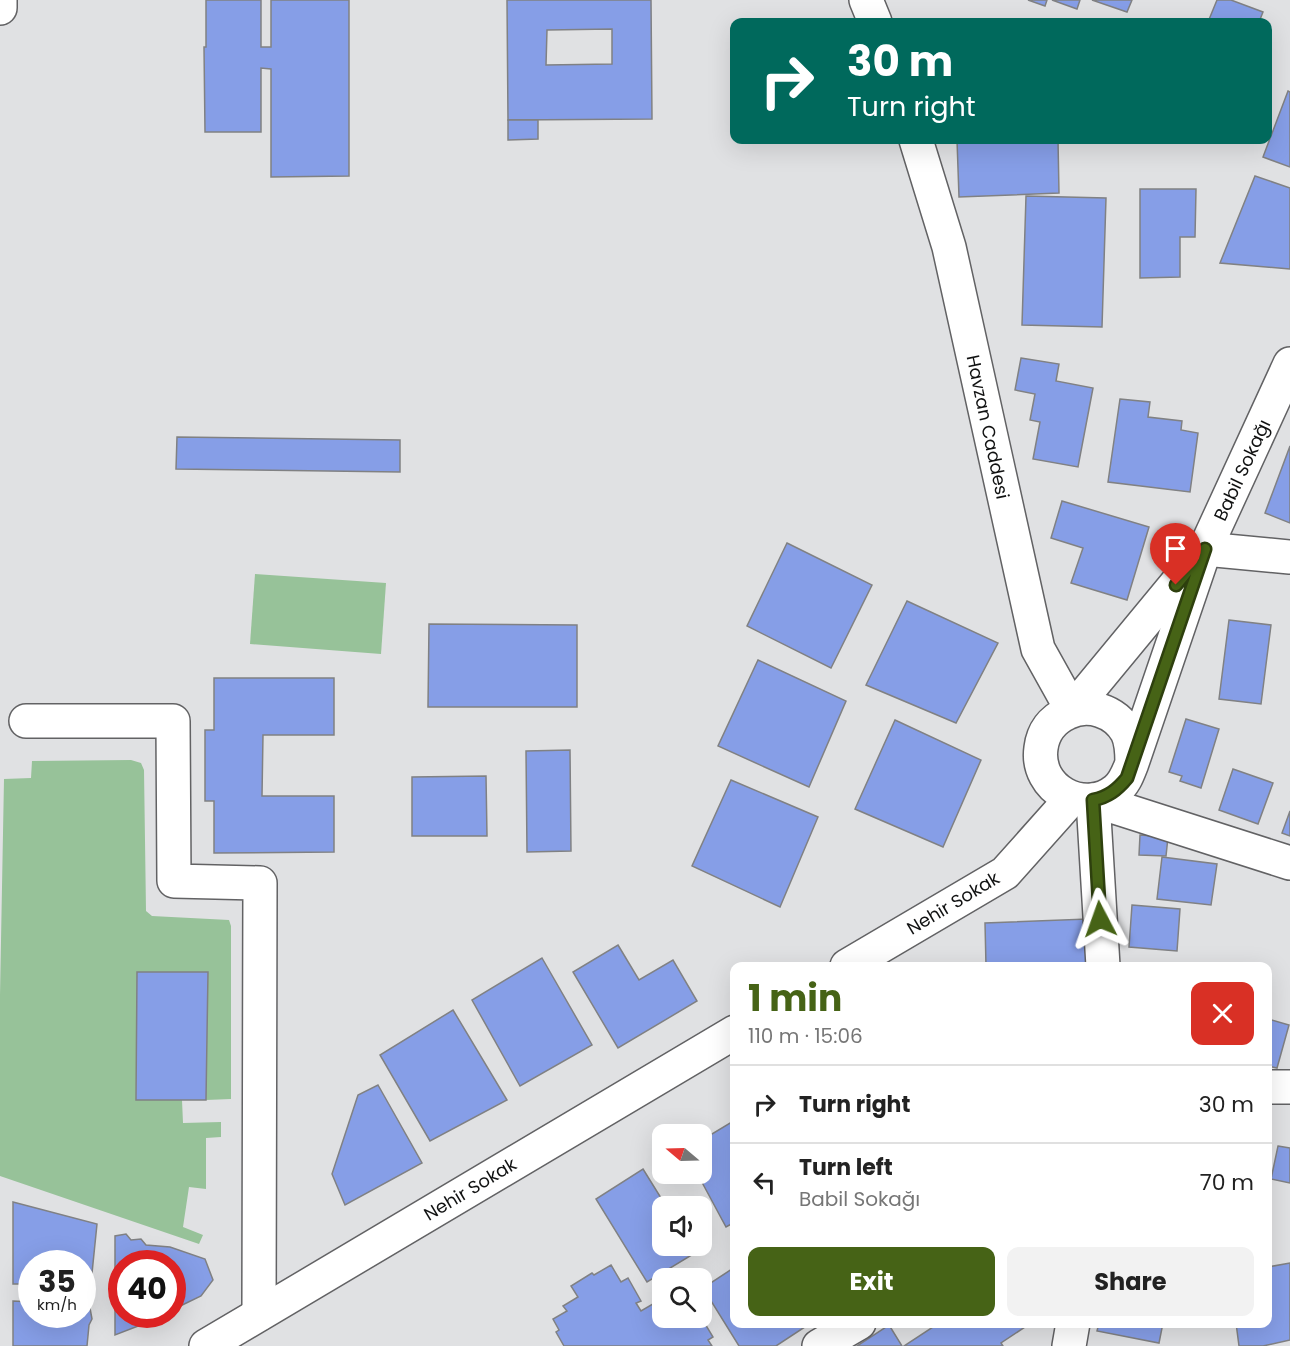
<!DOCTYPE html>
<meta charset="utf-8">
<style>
:root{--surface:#fff;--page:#f2f2f2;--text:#222;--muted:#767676;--line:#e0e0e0;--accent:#466316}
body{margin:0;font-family:Poppins,sans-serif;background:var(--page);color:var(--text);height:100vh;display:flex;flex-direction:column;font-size:22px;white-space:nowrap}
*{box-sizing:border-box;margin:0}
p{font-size:20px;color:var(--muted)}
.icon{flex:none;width:33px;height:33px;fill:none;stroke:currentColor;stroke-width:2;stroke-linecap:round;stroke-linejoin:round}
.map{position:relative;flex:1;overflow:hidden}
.panel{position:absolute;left:730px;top:962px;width:542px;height:366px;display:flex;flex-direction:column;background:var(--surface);border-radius:12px;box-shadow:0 6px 24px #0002}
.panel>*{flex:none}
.hud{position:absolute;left:730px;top:18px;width:542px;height:126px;border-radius:12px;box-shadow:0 6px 24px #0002;background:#00695c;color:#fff;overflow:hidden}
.needle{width:39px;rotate:289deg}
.controls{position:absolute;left:652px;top:1124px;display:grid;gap:12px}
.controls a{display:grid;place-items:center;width:60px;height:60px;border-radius:12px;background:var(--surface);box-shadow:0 6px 24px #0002;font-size:30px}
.speed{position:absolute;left:18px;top:1250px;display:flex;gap:12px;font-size:30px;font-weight:700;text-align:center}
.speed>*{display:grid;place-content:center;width:78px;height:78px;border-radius:50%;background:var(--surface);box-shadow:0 6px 24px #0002;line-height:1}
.speed small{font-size:15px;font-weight:400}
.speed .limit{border:9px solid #d22;background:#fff;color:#111}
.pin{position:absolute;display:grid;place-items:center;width:51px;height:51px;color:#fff;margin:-62px -26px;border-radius:50% 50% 50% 0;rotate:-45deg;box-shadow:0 0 6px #0007}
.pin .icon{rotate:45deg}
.me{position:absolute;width:66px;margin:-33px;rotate:356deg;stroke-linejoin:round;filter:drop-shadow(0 0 4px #0008)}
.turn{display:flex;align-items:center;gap:21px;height:126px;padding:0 18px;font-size:27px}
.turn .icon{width:78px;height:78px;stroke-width:2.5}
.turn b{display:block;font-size:42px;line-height:51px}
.round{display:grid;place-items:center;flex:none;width:63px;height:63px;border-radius:12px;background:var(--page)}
.overview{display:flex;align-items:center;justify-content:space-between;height:102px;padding:0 18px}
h1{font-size:36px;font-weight:700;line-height:45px;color:var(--accent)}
.cta{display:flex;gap:12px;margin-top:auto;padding:12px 18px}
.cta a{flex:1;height:69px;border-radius:12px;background:var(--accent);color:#fff;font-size:24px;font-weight:700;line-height:69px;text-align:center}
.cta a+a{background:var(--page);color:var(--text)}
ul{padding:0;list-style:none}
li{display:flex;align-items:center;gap:18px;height:78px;padding:0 18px;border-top:2px solid var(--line)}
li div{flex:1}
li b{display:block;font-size:22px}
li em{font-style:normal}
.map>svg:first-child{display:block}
</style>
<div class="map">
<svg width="1290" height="1346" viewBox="0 0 1290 1346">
<rect width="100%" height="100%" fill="#e0e1e3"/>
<!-- green -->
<g fill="#97c299">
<path d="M255,574l131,9 -5,71 -131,-10z"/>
<path d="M131,760l10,3 3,7 2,141 6,5 77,4 2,6v173l-25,1 2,-128h-71l-1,128h46l1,23 38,-1v15l-15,1v51l-17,-2 -6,40 20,8 -4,9 -199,-68v-181l4,-216 27,-1 1,-17z"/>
</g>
<!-- building -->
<g fill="#869ee7" stroke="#808183" stroke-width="1.5" fill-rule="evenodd">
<path d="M206,0h55v47h10v-47h78v176l-78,1v-108l-10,-1v64h-56l-1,-85h2z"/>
<path d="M507,0h144l1,119 -144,1zM612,29v35l-66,1 1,-35z"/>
<path d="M1028,0h19l-2,6z"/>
<path d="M1052,0h28l-3,9z"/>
<path d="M1092,0h40l-5,12z"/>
<path d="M1217,0h14l32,12 -4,10h-51z"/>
<path d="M1288,91l2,1v75l-27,-10z"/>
<path d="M508,120h30v19l-30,1z"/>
<path d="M957,140h101l1,53 -100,4z"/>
<path d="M1255,176l35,12v81l-70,-6z"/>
<path d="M1140,189h56l-1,48h-15v40l-40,1z"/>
<path d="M1026,196l80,2 -4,129 -80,-2z"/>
<path d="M1021,358l38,6 -3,17 37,7 -15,79 -45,-8 7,-37 -10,-2 5,-26 -20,-4z"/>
<path d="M1120,399l30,3 -2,15 34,4 -1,9 17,3 -8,59 -82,-10z"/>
<path d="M177,437l223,3v32l-224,-3z"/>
<path d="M1290,446v77l-25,-10z"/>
<path d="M1062,501l87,26 -22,73 -56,-17 12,-35 -32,-10z"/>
<path d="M787,543l85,42 -41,83 -84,-42z"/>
<path d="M907,601l91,42 -42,80 -90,-38z"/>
<path d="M1229,620l42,5 -10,79 -42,-5z"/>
<path d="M429,624l148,1v82h-149z"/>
<path d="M758,660l88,41 -37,86 -91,-41z"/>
<path d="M214,678h120v57h-71l-1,61h72v56l-120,1v-52h-9v-71h9z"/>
<path d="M1186,719l33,10 -18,59 -21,-7 2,-5 -13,-4z"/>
<path d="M895,720l86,40 -38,87 -88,-38z"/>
<path d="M570,750l1,101 -44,1 -1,-101z"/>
<path d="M1233,769l40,14 -15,41 -39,-14z"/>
<path d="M486,776l1,60h-75v-59z"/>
<path d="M731,780l87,37 -38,90 -88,-41z"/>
<path d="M1290,811v25l-8,-3z"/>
<path d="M1140,835l28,2 -2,19 -27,-1z"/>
<path d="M1162,857l55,7 -6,41 -54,-6z"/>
<path d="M1132,905l48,4 -3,42 -48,-4z"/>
<path d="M1088,919l2,47h-104l-1,-43z"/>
<path d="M618,945l21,35 34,-20 24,41 -79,47 -45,-76z"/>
<path d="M542,958l50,87 -72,41 -48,-86z"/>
<path d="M137,972h71l-2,128h-70z"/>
<path d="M453,1010l54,90 -77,41 -50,-86z"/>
<path d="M1268,1019l21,6 -12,43 -9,-2z"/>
<path d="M378,1085l44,78 -77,42 -13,-31 26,-79z"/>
<path d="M735,1120v102l-9,5 -29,-54h5v-33z"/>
<path d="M1278,1146l12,2v35l-19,-4z"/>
<path d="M643,1169l23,37h-3v39h27l5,8 -48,29 -51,-83z"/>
<path d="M13,1202l84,22 -6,59h-9v-20h-50v21h-19z"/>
<path d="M126,1234l5,6 10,-1 5,6 24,2 35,12 8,21 -12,16 -29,14v-47h-50v51h23l1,9 -31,12v-99z"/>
<path d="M1290,1263v77l-27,6h-24l-3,-23h32v-56z"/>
<path d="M611,1265l10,17 7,-4 13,23 -5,2 5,8 22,-13v19h38l12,20 -5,3 4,6h-148l-8,-14 3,-2 -6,-11 14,-8 -4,-5 15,-9 -7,-11 21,-13 2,2z"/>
<path d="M735,1267v56h76l-35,23h-37l-36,-58z"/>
<path d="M13,1301l19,1v12h50v-6h8l2,11 -3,6 -2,21h-74z"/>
<path d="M939,1323h92l-30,20 2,3h-99z"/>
<path d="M1099,1323h64l-4,20 -62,-12z"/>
<path d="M889,1325l13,21h-45z"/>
</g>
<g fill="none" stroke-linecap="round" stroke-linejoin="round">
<!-- minor casing -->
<g stroke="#626264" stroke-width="36">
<g id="minor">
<path d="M866,0l9,22"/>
<path d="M916,140l33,107 89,402 34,61"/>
<path d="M1205,549l85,8"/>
<path d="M1072,710l133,-161 85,-185"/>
<path d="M26,721h147l1,160 86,2 -1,431"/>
<path d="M1132,763c0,-11 0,-21 -5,-31 -12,-21 -39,-30 -60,-19 -15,7 -24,19 -26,35 -6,41 43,68 75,42 9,-7 12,-17 16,-27l73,-214"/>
<path d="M847,966l158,-93 66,-74"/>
<path d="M1103,966l-10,-166 197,63"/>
<path d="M1268,1087h22"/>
<path d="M206,1346l529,-314"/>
<path d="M819,1346l40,-23"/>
<path d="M1069,1346l4,-23"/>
</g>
</g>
<!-- major casing -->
<g stroke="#626264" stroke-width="36">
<path id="major" d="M0,8v-8"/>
</g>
<!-- minor -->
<use href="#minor" stroke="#fff" stroke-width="33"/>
<!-- major -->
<use href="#major" stroke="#fff" stroke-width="33"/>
</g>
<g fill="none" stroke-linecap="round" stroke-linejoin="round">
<!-- route casing -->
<g stroke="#2e400e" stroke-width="15">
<path id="route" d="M1100,919l-7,-119c15,-3 24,-10 34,-22l78,-229 -29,36"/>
</g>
<!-- route -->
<use href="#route" stroke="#466316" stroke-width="10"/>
</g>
<g text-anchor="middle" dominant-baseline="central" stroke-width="5" stroke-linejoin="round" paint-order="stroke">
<!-- street labels -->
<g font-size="18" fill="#111212" stroke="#fff">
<text transform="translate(988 427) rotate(78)">Havzan Caddesi</text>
<text transform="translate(1242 470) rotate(-65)">Babil Sokağı</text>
<text transform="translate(953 903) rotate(-31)">Nehir Sokak</text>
<text transform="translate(470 1189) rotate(-31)">Nehir Sokak</text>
</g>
</g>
</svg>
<div class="controls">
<a><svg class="needle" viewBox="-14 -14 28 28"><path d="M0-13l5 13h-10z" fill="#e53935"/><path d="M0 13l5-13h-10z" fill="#767676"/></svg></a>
<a><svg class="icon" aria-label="sound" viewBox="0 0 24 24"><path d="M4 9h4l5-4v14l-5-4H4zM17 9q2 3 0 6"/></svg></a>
<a><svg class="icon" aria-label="search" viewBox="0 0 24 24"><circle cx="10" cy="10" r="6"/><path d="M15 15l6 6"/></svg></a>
</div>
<div class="speed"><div>35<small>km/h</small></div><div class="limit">40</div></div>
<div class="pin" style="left:1176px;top:585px;background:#d93025"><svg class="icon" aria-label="arrive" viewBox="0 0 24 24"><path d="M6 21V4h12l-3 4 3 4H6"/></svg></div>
<svg class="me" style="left:1100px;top:919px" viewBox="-20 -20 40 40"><path d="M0-17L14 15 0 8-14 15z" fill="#466316" stroke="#fff" stroke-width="4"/></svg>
<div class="hud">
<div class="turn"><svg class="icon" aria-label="right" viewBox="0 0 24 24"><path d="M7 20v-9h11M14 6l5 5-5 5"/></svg><div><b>30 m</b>Turn right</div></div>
</div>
<section class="panel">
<div class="overview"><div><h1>1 min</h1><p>110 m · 15:06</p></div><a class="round" style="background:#d93025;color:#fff"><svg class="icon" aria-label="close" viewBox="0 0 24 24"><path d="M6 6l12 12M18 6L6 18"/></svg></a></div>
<ul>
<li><svg class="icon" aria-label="right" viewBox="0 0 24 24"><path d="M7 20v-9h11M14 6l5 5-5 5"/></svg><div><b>Turn right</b></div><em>30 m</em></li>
<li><svg class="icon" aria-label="left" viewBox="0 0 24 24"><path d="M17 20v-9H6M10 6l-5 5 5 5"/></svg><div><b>Turn left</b><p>Babil Sokağı</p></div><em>70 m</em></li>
</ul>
<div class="cta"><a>Exit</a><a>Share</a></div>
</section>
</div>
